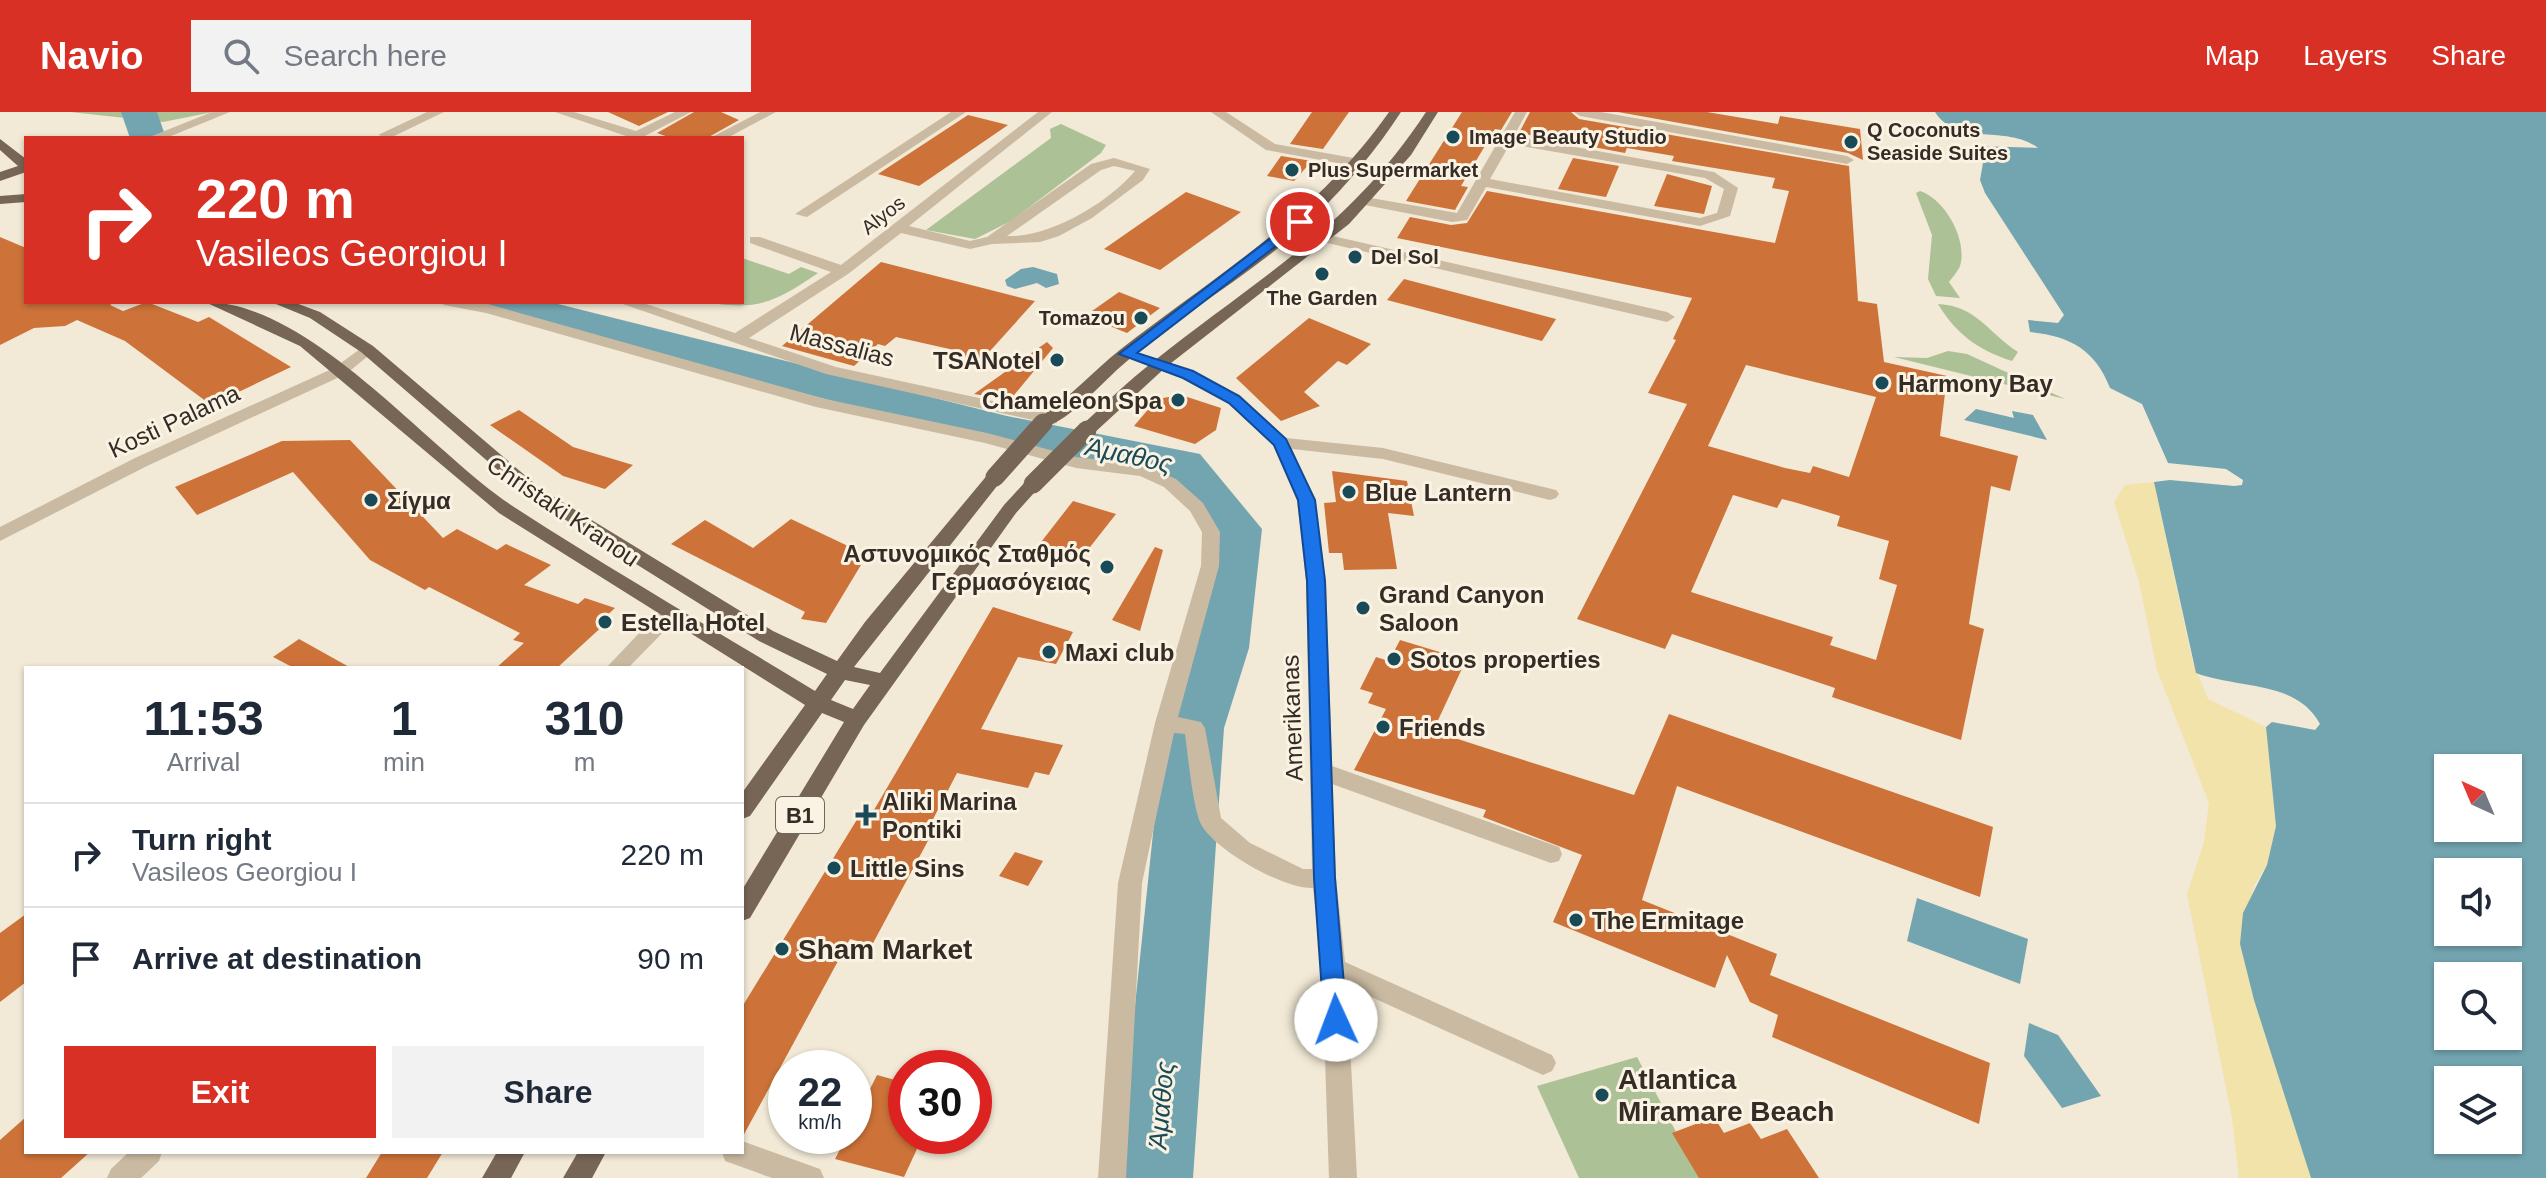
<!DOCTYPE html>
<meta charset="utf-8">
<style>
:root{--surface:#fff;--page:#f2f2f3;--text:#1f2937;--muted:#747a83;--line:#e0e1e3;--accent:#d93025}
body{margin:0;font-family:Helvetica,sans-serif;background:var(--page);color:var(--text);height:100vh;display:flex;flex-direction:column;font-size:30px;white-space:nowrap}
*{box-sizing:border-box;margin:0}
p{font-size:26px;color:var(--muted)}
.icon{flex:none;width:44px;height:44px;fill:none;stroke:currentColor;stroke-width:2;stroke-linecap:round;stroke-linejoin:round}
.map{position:relative;flex:1;overflow:hidden}
.side{position:absolute;left:24px;top:554px;width:720px;height:488px;display:flex;flex-direction:column;background:var(--surface);border-radius:0px;box-shadow:0 2px 6px #0004}
.side>*{flex:none}
.hud{position:absolute;left:24px;top:24px;width:720px;height:168px;border-radius:0px;box-shadow:0 2px 6px #0004;background:#d93025;color:#fff;overflow:hidden}
.needle{width:52px;rotate:316deg}
.tools{position:absolute;left:2434px;top:642px;display:grid;gap:16px}
.tools a{display:grid;place-items:center;width:88px;height:88px;border-radius:0px;background:var(--surface);box-shadow:0 2px 6px #0004;font-size:40px}
.speed{position:absolute;left:768px;top:938px;display:flex;gap:16px;font-size:40px;font-weight:700;text-align:center}
.speed>*{display:grid;place-content:center;width:104px;height:104px;border-radius:50%;background:var(--surface);box-shadow:0 2px 6px #0004;line-height:1}
.speed small{font-size:20px;font-weight:400}
.speed .limit{border:12px solid #d22;background:#fff;color:#111}
.pin{position:absolute;display:grid;place-items:center;width:68px;height:68px;color:#fff;margin:-34px;border:4px solid #fff;border-radius:50%;box-shadow:0 2px 8px #0007}
.me{position:absolute;width:88px;margin:-44px;rotate:358deg;stroke-linejoin:round;filter:drop-shadow(0 0 6px #0008)}
.turn{display:flex;align-items:center;gap:28px;height:168px;padding:0 40px;font-size:36px}
.turn .icon{width:104px;height:104px;stroke-width:2.5}
.turn b{display:block;font-size:56px;line-height:68px}
.eta{display:flex;justify-content:space-evenly;align-items:center;height:136px;text-align:center}
.eta b{font-size:48px;font-weight:700;line-height:56px}
.primary-button{display:flex;gap:16px;margin-top:auto;padding:16px 40px}
.primary-button a{flex:1;height:92px;border-radius:0px;background:var(--accent);color:#fff;font-size:32px;font-weight:700;line-height:92px;text-align:center}
.primary-button a+a{background:var(--page);color:var(--text)}
ul{padding:0;list-style:none}
li{display:flex;align-items:center;gap:24px;height:104px;padding:0 40px;border-top:2px solid var(--line)}
li div{flex:1}
li b{display:block;font-size:30px}
li em{font-style:normal}
header{display:flex;align-items:center;gap:48px;box-sizing:border-box;height:112px;padding:0 40px;background:var(--accent);color:#fff}
header strong{font-size:38px}
nav{display:flex;gap:44px;margin-inline-start:auto;font-size:28px}
.search{width:560px;height:72px;background:var(--page);display:flex;align-items:center;gap:20px;box-sizing:border-box;padding:0 28px;border-radius:0px;color:var(--muted);font-size:30px}
.map>svg:first-child{display:block}
</style>
<header>
<strong>Navio</strong>
<div class="search"><svg class="icon" aria-label="search" viewBox="0 0 24 24"><circle cx="10" cy="10" r="6"/><path d="M15 15l6 6"/></svg>Search here</div>
<nav><a>Map</a><a>Layers</a><a>Share</a></nav>
</header>
<div class="map">
<svg width="2546" height="1066" viewBox="0 0 2546 1066">
<rect width="100%" height="100%" fill="#f2e9d6"/>
<!-- green -->
<g fill="#acc196">
<path d="M70,0h143l-50,10z"/>
<path d="M1061,12l45,21 -5,8 -90,68 -36,18 -49,-9 125,-92 -1,-9z"/>
<path d="M1920,79c25,8 48,49 40,75 -2,5 -8,12 -11,16l11,16 -24,-2 -8,-17 4,-44 -16,-42z"/>
<path d="M742,146l47,16 12,-7 17,6c-35,24 -56,37 -99,31l-3,-2h26z"/>
<path d="M1938,192c39,2 49,28 80,48l-6,9c-34,-11 -56,-27 -74,-57z"/>
<path d="M1948,239l19,3 98,45 -171,-42 33,1z"/>
<path d="M1637,945l63,121h-121l-42,-92z"/>
</g>
<!-- sand -->
<path fill="#f1e3a9" d="M2154,370l38,178 16,39 58,28 10,98 -9,40 -13,21 -14,58 14,56 57,178h-72l-7,-60 -45,-224 17,-52 5,-39 -52,-133 -18,-88 -25,-80 11,-17z"/>
<!-- water -->
<g fill="#73a5b0" fill-rule="evenodd">
<path d="M1935,0h611v1066h-235l-57,-178 -14,-56 3,-31 24,-48 9,-39 -10,-99 6,-5 43,8 5,-6c-23,-44 -82,-35 -124,-51l-42,-191 16,-2 64,6 8,-1 1,-5 -17,-11 -58,-6 -26,-59 -32,-16c-15,-39 -41,-52 -80,-56l-2,-12 30,3 6,-8 -79,-122 -5,-13 3,-17 -6,-17 61,2c-31,-24 -81,-1 -103,-36zM2448,656h60v60h-60zM2448,760h60v60h-60zM2448,864h60v60h-60zM2448,968h60v60h-60z"/>
<path d="M1033,155l24,7 2,10 -13,4 -9,-5 -22,6 -8,-3 -2,-6 16,-11z"/>
<path d="M1976,297l38,9 -2,-7 21,4 14,25 -83,-20z"/>
<path d="M1917,786l111,41 -8,45 -113,-43z"/>
<path d="M2029,911l29,12 43,61 -39,12 -38,-52z"/>
</g>
<g fill="none" stroke-linecap="round" stroke-linejoin="round">
<!-- river -->
<g fill="#73a5b0" fill-rule="evenodd">
<path d="M121,0h36l9,26h-36z"/>
<path d="M478,190h72l457,114 193,38 62,75 -13,119 -25,80 -31,450h-76l47,-450 29,-80 17,-117 -43,-54 -160,-31 -523,-135z"/>
</g>
</g>
<!-- building -->
<g fill="#cd7339" fill-rule="evenodd">
<path d="M608,0h60l-29,14z"/>
<path d="M694,0h27l18,8 -32,18h-36l-14,-5z"/>
<path d="M1312,0h37l-26,37 -33,-5z"/>
<path d="M1462,0h50l-11,18 -6,-1 -34,57 7,1 -13,23 -49,-9z"/>
<path d="M1530,0h41l8,7 270,47 9,135 19,3 7,58 63,14 -7,60 78,20 -8,35 -19,-5 -22,138 15,5 -23,111 -129,-43 3,-9 -163,-54 -7,15 -88,-30 110,-215 -39,-11 28,-53 -3,-1 19,-41 -295,-60 13,-21 41,8 16,-2 20,-32 288,52 14,-52 -17,-3 3,-10 -103,-17 2,-5 -47,-8 -2,5 -106,-20zM1746,253l130,32 -27,80 -36,-11 -3,7 -25,-5 -77,-22zM1733,383l44,13 5,-9 12,3 46,14 -3,10 52,15 -10,38 18,6 -21,75 -46,-15 3,-8 -142,-45z"/>
<path d="M1618,0h89l71,12 2,-8 80,13 3,31 -15,-7z"/>
<path d="M968,3l40,10 -89,61 -41,-12z"/>
<path d="M1281,44l31,5 -18,20 -27,-5z"/>
<path d="M1573,46l46,8 -13,31 -48,-8z"/>
<path d="M1667,62l45,12 -8,28 -50,-8z"/>
<path d="M1186,80l55,20 -81,58 -56,-21z"/>
<path d="M0,125l26,11v54h89l-5,3 13,6 24,-9 51,20 11,-5 82,50 -80,38 -86,-64 -48,-21 -12,6 -31,2 -34,17z"/>
<path d="M881,150l149,38 5,1 -54,60 -31,-7 4,-4 -58,-13 -11,9 -7,-2 -24,22 -72,-20z"/>
<path d="M1404,167l152,40 -14,22 -155,-41z"/>
<path d="M1119,180l41,16 -33,25 -42,-17z"/>
<path d="M1309,206l62,26 -24,21 -9,-4 -34,31 16,14 -39,15 -45,-43z"/>
<path d="M1047,230l6,6 -43,52 -36,-6z"/>
<path d="M1181,283l40,13 -5,22 -21,14 -61,-18 23,-27z"/>
<path d="M519,298l54,37 60,18 -28,24 -42,-13 -73,-51z"/>
<path d="M350,328l93,98 14,-9 40,21 9,-6 45,21 -27,20 54,19 7,-6 30,10 -13,12 5,2 -50,46h-61l28,-25 -11,-3 7,-7 -91,-46 -4,3 -55,-30 -77,-88 -96,43 -22,-28 107,-46z"/>
<path d="M1332,359l75,10 7,35 -26,-3 9,56 -53,1 -2,-17h-13l-5,-50 12,-1z"/>
<path d="M1073,389l43,13 -33,42 -45,-10z"/>
<path d="M791,407l76,36 -41,68 -25,-4 4,-7 -134,-68 34,-24 48,28z"/>
<path d="M1155,435l8,3 -23,81 -28,-11z"/>
<path d="M993,495l80,25 -17,32 -38,-7 -37,72 82,16 -14,30 -14,-3 -7,16 -71,-15 -26,50 6,1 -65,121 -22,-6 -108,199v-131l122,-199 10,2z"/>
<path d="M299,527l52,29h-57l-21,-11z"/>
<path d="M1400,528l66,20 -33,71 62,20 139,44 35,-81 324,113 -13,70 -303,-111 -35,114 135,54 -7,21 220,88 -11,61 -207,-87 6,-22 -28,-13 -23,-47 -12,33 -162,-66 29,-67 -99,-38 3,-7 -132,-40 32,-61 -18,-6 5,-10 -13,-4 16,-32 13,4z"/>
<path d="M1015,740l28,9 -15,25 -29,-10z"/>
<path d="M26,802v68l-26,20v-69z"/>
<path d="M877,963l29,8v53h17l-19,41 -69,-18 12,-23h7v-15z"/>
<path d="M26,1005v35h64l-29,26h-61v-38z"/>
<path d="M1714,1005l10,16 26,-10 11,16 26,-10 32,49h-120l-27,-45z"/>
<path d="M382,1040h61l-16,26h-61z"/>
</g>
<g fill="none" stroke-linecap="round" stroke-linejoin="round">
<!-- minor -->
<g fill="#cabaa2" fill-rule="evenodd">
<path d="M212,0h18l-64,26h-19z"/>
<path d="M427,0h17l-54,26 -12,-3z"/>
<path d="M555,0h19l62,19 39,-19h16l-50,26h-17l2,-2z"/>
<path d="M760,0h16l-49,26h-17z"/>
<path d="M951,0h15l-159,105 -12,-3z"/>
<path d="M1038,0h14l-143,114 61,15 17,-4 104,-73 23,-6 36,11 -7,11 -51,38 -33,18 -19,6 -48,2 -22,5 -69,-16 -53,41 -99,64 87,29 221,48v8l-6,1 -225,-50 -209,-72h23l95,31 96,-61 -81,-29v-6h10l81,28zM1114,54l21,5c-27,32 -86,67 -128,65l94,-66z"/>
<path d="M1211,0h15l49,32 84,15 7,4 -7,4 -93,-17z"/>
<path d="M1515,0h12l-13,24 200,36 24,16 -8,28 -30,10 -214,-39 -19,33 -15,2 -87,-17 -7,-4 7,-4 92,16zM1510,32l195,34 19,11 -7,24 -17,5 -210,-39z"/>
<path d="M1574,0h27l246,44 7,4 -7,4 -267,-48z"/>
<path d="M1324,122l343,78 8,5 -8,5 -348,-81v-6z"/>
<path d="M441,190l47,2 337,95 162,34 89,24 68,8 32,14 27,24 17,29 -1,34 -41,151 23,5 4,6 16,90 29,25 53,26h9l-6,-288 -9,-81 -24,-55 -45,-42 -46,-25 -64,-24 8,-5 68,23 46,23 46,43 97,10 173,42 3,4 -3,4 -6,2 -167,-41 -91,-10 23,51 11,81 6,185 227,81 3,7 -3,7 -8,2 -219,-79 4,94 9,84 207,93 4,8 -4,8 -9,4 -9,-4 -187,-85 10,192h-28l-7,-210 -9,-80c-29,1 -95,-36 -111,-62 -9,-15 -14,-71 -17,-92l-11,-1 -32,150 -16,295h-28l20,-295 37,-160 46,-157 1,-34 -12,-21 -26,-24 -24,-11 -64,-8 -91,-25 -169,-36 -330,-94 -42,-8z"/>
<path d="M367,232l6,2v6l-27,22 -199,92 -147,75v-14l135,-69 199,-90z"/>
<path d="M670,494l10,7 -3,5 -49,50h-22l57,-60z"/>
<path d="M742,1029l78,28 4,9h-52l-47,-17 -3,-9h20z"/>
<path d="M129,1040h33l-3,9 -18,17h-34l4,-9z"/>
</g>
<!-- major -->
<g fill="#776555" fill-rule="evenodd">
<path d="M1389,0h12c-25,38 -52,71 -85,103 -60,58 -135,97 -197,153 -17,15 -60,64 -82,59v-8c31,-19 55,-47 84,-70 98,-76 195,-133 268,-237z"/>
<path d="M1426,0h12l-27,43 -62,69 -183,143 -73,67h-12v-8c24,-22 47,-45 73,-65 103,-82 197,-134 272,-249z"/>
<path d="M0,27l26,20v13l-26,9v-9l18,-6 -18,-16z"/>
<path d="M26,82v8l-26,2v-8z"/>
<path d="M205,190c106,0 223,148 309,205 99,64 201,123 301,184l12,-17 -68,-33 -230,-144 -168,-145 -51,-34 -39,-16h22l27,10 53,34 168,143 232,142 64,30 28,-39 124,-149h12l3,4 -3,4 -147,186 26,6 124,-168 23,-25h12l3,4 -26,29 -152,212 -114,193 -8,3v-31l102,-168 -22,-9 -72,103 -8,3v-26l63,-88 -306,-192 -199,-167zM845,568l25,5 -17,24 -22,-9z"/>
<path d="M497,1040h28l-14,26h-29z"/>
<path d="M578,1040h28l-14,26h-29z"/>
</g>
<!-- major-bridge -->
<g stroke="#776555" stroke-width="19">
<path d="M995,365l48,-54"/>
<path d="M1033,372l54,-54"/>
</g>
</g>
<!-- route -->
<path fill="#1a73e8" stroke="#114b97" stroke-width="2" d="M1296,107l11,3 -170,131 56,18 46,25 47,43 29,61 10,81 10,297 12,142 -3,8 -8,3 -8,-3 -4,-8 -10,-142 -7,-297 -9,-81 -24,-55 -45,-42 -46,-25 -64,-24z"/>
<!-- markers -->
<g fill="#184a58" stroke="#faf2e2" stroke-width="3">
<circle cx="1453" cy="25" r="8"/>
<circle cx="1851" cy="30" r="8"/>
<circle cx="1292" cy="58" r="8"/>
<circle cx="1355" cy="145" r="8"/>
<circle cx="1322" cy="162" r="8"/>
<circle cx="1141" cy="206" r="8"/>
<circle cx="1057" cy="248" r="8"/>
<circle cx="1882" cy="271" r="8"/>
<circle cx="1178" cy="288" r="8"/>
<circle cx="1349" cy="380" r="8"/>
<circle cx="371" cy="388" r="8"/>
<circle cx="1107" cy="455" r="8"/>
<circle cx="1363" cy="496" r="8"/>
<circle cx="605" cy="510" r="8"/>
<circle cx="1049" cy="540" r="8"/>
<circle cx="1394" cy="547" r="8"/>
<circle cx="1383" cy="615" r="8"/>
<path d="M862 691h8v8h8v8h-8v8h-8v-8h-8v-8h8z"/>
<circle cx="834" cy="756" r="8"/>
<circle cx="1576" cy="808" r="8"/>
<circle cx="782" cy="837" r="8"/>
<circle cx="1602" cy="983" r="8"/>
</g>
<g text-anchor="middle" dominant-baseline="central" stroke-width="6" stroke-linejoin="round" paint-order="stroke">
<!-- far-poi labels -->
<g font-size="20" font-weight="bold" fill="#342c25" stroke="#faf2e2" text-anchor="start">
<text x="1867" y="18">Q Coconuts<tspan x="1867" dy="23">Seaside Suites</tspan></text>
<text x="1469" y="25">Image Beauty Studio</text>
<text x="1308" y="58">Plus Supermarket</text>
<text x="1371" y="145">Del Sol</text>
<text x="1322" y="186" text-anchor="middle">The Garden</text>
<text x="1125" y="206" text-anchor="end">Tomazou</text>
</g>
<!-- far-street labels -->
<g font-size="20" fill="#342c25" stroke="#faf2e2">
<text transform="translate(883 103) rotate(-38)">Alyos</text>
</g>
<!-- shield labels -->
<rect fill="#faf2e2" stroke="#6f675e" stroke-width="2" x="776" y="685" width="48" height="36" rx="6"/>
<g font-size="22" font-weight="bold" fill="#342c25">
<text x="800" y="703">B1</text>
</g>
<!-- street labels -->
<g font-size="24" fill="#342c25" stroke="#faf2e2">
<text transform="translate(842 233) rotate(15)">Massalias</text>
<text transform="translate(174 309) rotate(-25)">Kosti Palama</text>
<text transform="translate(563 399) rotate(34)">Christaki Kranou</text>
<text transform="translate(1292 606) rotate(-92)">Amerikanas</text>
</g>
<!-- poi labels -->
<g font-size="24" font-weight="bold" fill="#342c25" stroke="#faf2e2" text-anchor="start">
<text x="1041" y="248" text-anchor="end">TSANotel</text>
<text x="1898" y="271">Harmony Bay</text>
<text x="1162" y="288" text-anchor="end">Chameleon Spa</text>
<text x="1365" y="380">Blue Lantern</text>
<text x="387" y="388">Σίγμα</text>
<text x="1091" y="441" text-anchor="end">Αστυνομικός Σταθμός<tspan x="1091" dy="28">Γερμασόγειας</tspan></text>
<text x="1379" y="482">Grand Canyon<tspan x="1379" dy="28">Saloon</tspan></text>
<text x="621" y="510">Estella Hotel</text>
<text x="1065" y="540">Maxi club</text>
<text x="1410" y="547">Sotos properties</text>
<text x="1399" y="615">Friends</text>
<text x="882" y="689">Aliki Marina<tspan x="882" dy="28">Pontiki</tspan></text>
<text x="850" y="756">Little Sins</text>
<text x="1592" y="808">The Ermitage</text>
</g>
<!-- water labels -->
<g font-size="26" font-style="italic" fill="#184a58" stroke="#faf2e2">
<text transform="translate(1129 343) rotate(12)">Άμαθος</text>
<text transform="translate(1161 993) rotate(-85)">Άμαθος</text>
</g>
<!-- near-poi labels -->
<g font-size="28" font-weight="bold" fill="#342c25" stroke="#faf2e2" text-anchor="start">
<text x="798" y="837">Sham Market</text>
<text x="1618" y="967">Atlantica<tspan x="1618" dy="32">Miramare Beach</tspan></text>
</g>
</g>
</svg>
<div class="tools">
<a><svg class="needle" viewBox="-14 -14 28 28"><path d="M0-13l5 13h-10z" fill="#e53935"/><path d="M0 13l5-13h-10z" fill="#747a83"/></svg></a>
<a><svg class="icon" aria-label="sound" viewBox="0 0 24 24"><path d="M4 9h4l5-4v14l-5-4H4zM17 9q2 3 0 6"/></svg></a>
<a><svg class="icon" aria-label="search" viewBox="0 0 24 24"><circle cx="10" cy="10" r="6"/><path d="M15 15l6 6"/></svg></a>
<a><svg class="icon" aria-label="layers" viewBox="0 0 24 24"><path d="M12 4l9 5-9 5-9-5zM3 14l9 5 9-5"/></svg></a>
</div>
<div class="speed"><div>22<small>km/h</small></div><div class="limit">30</div></div>
<div class="pin" style="left:1300px;top:110px;background:#d93025"><svg class="icon" aria-label="arrive" viewBox="0 0 24 24"><path d="M6 21V4h12l-3 4 3 4H6"/></svg></div>
<svg class="me" style="left:1336px;top:908px" viewBox="-20 -20 40 40"><circle r="19" fill="#fff"/><path d="M0-13L10 11 0 6-10 11z" fill="#1a73e8"/></svg>
<div class="hud">
<div class="turn"><svg class="icon" aria-label="right" viewBox="0 0 24 24"><path d="M7 20v-9h11M14 6l5 5-5 5"/></svg><div><b>220 m</b>Vasileos Georgiou I</div></div>
</div>
<section class="side">
<div class="eta">
<div><b>11:53</b><p>Arrival</p></div>
<div><b>1</b><p>min</p></div>
<div><b>310</b><p>m</p></div>
</div>
<ul>
<li><svg class="icon" aria-label="right" viewBox="0 0 24 24"><path d="M7 20v-9h11M14 6l5 5-5 5"/></svg><div><b>Turn right</b><p>Vasileos Georgiou I</p></div><em>220 m</em></li>
<li><svg class="icon" aria-label="arrive" viewBox="0 0 24 24"><path d="M6 21V4h12l-3 4 3 4H6"/></svg><div><b>Arrive at destination</b></div><em>90 m</em></li>
</ul>
<div class="primary-button"><a>Exit</a><a>Share</a></div>
</section>
</div>
